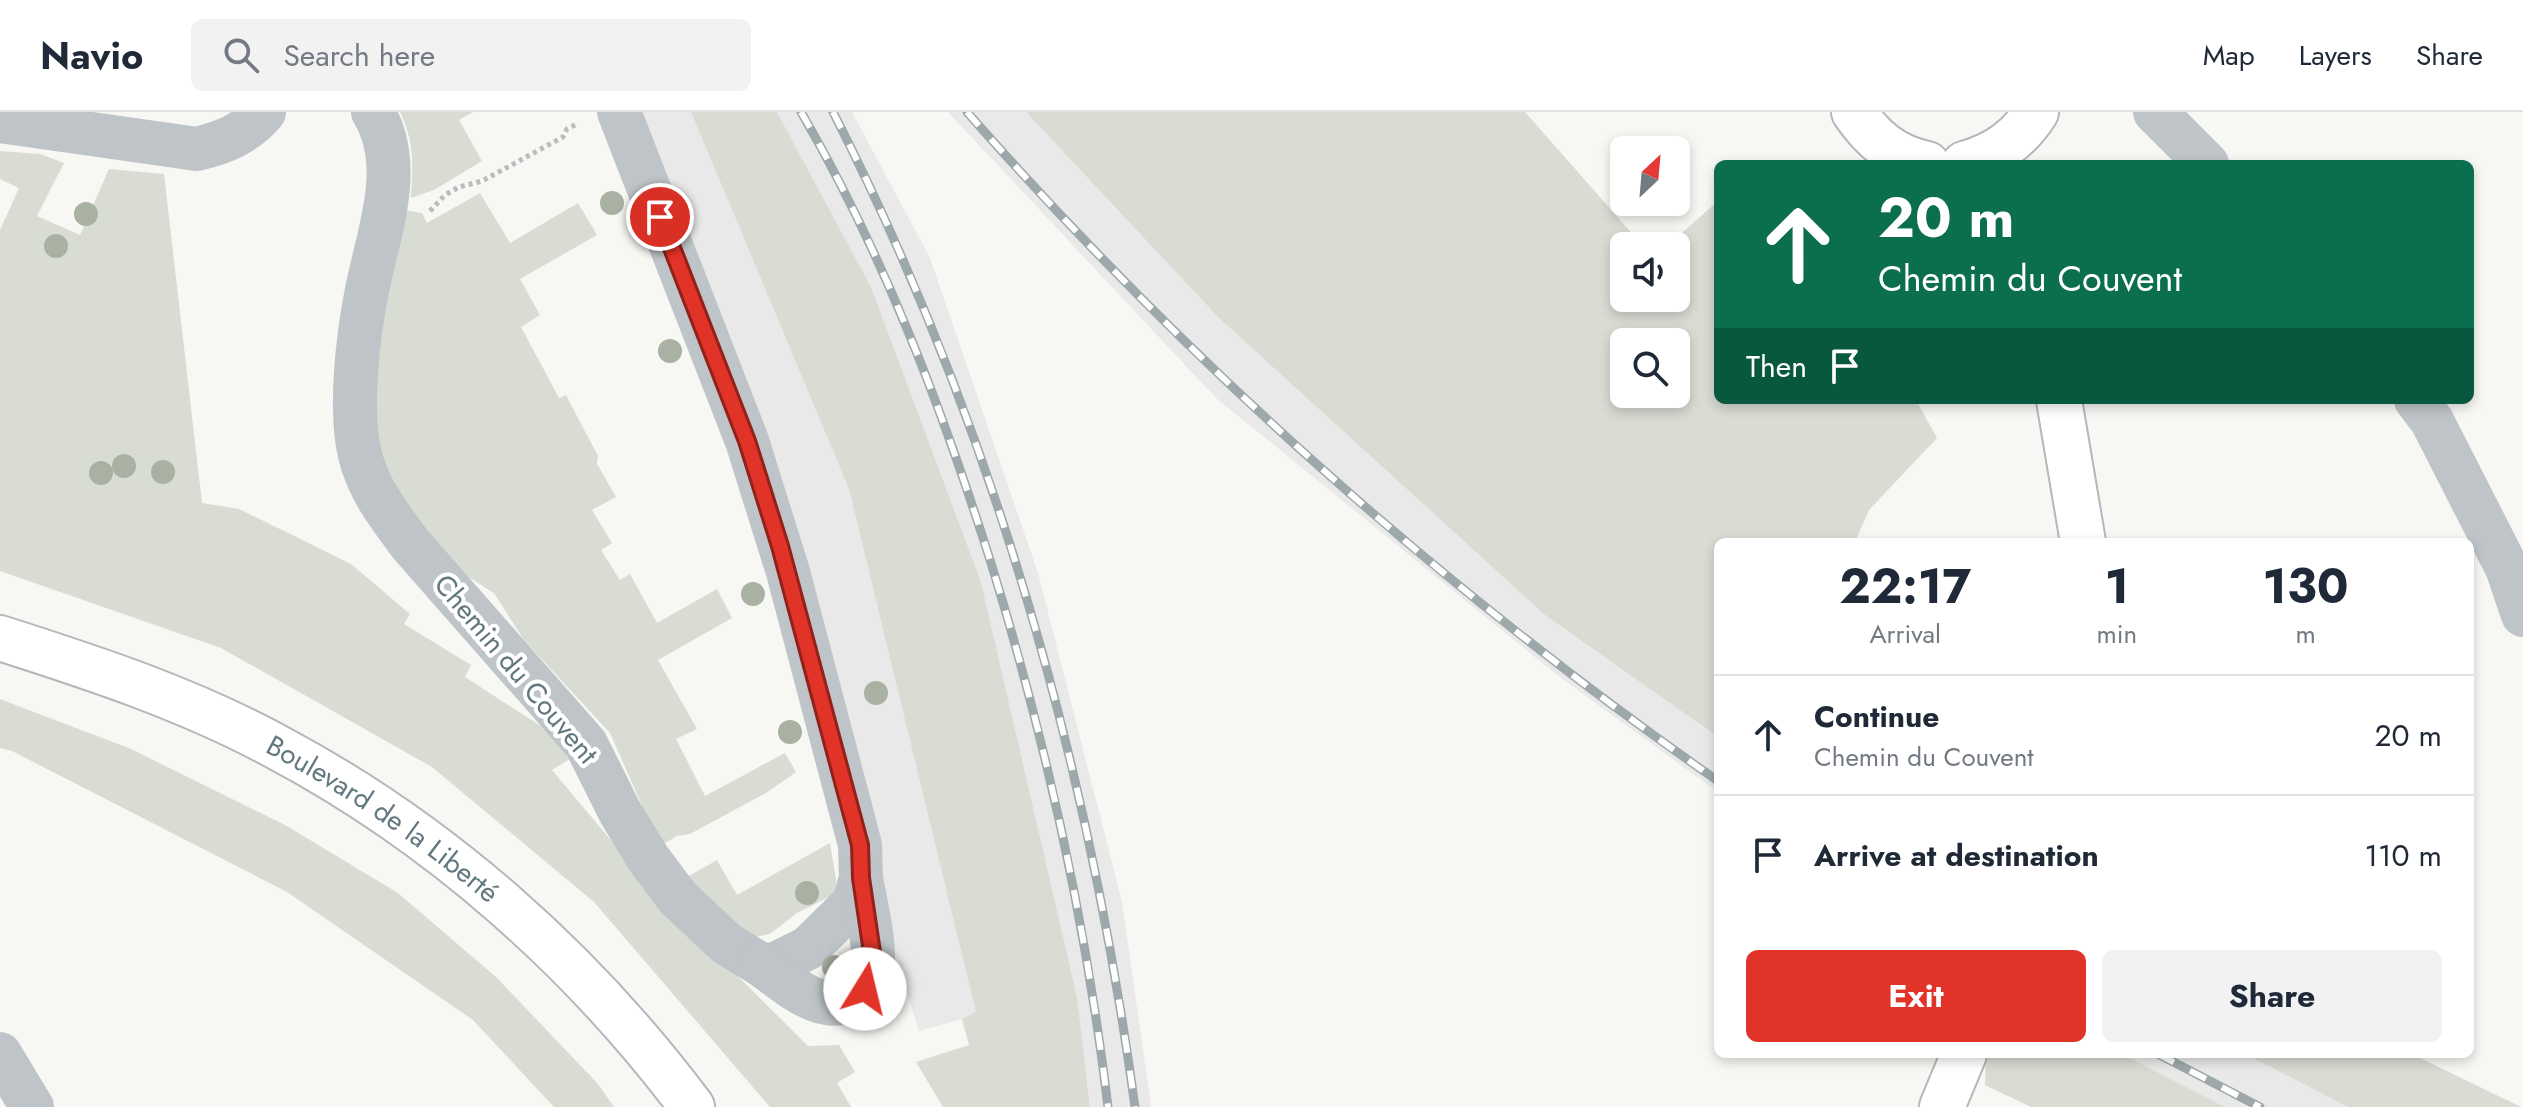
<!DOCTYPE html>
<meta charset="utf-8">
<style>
:root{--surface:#fff;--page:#f2f2f3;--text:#1f2937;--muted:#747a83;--line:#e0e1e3;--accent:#e23329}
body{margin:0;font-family:Jost,sans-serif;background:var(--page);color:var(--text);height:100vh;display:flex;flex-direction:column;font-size:30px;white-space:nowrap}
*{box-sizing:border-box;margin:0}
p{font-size:26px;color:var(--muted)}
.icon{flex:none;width:44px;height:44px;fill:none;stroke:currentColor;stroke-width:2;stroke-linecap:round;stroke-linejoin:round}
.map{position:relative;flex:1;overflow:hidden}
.sheet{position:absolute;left:1714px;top:426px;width:760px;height:520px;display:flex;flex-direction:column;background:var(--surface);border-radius:12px;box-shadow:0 4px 12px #0003}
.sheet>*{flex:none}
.hud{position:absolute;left:1714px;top:48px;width:760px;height:244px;border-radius:12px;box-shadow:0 4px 12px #0003;background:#0b6e4f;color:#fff;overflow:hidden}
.needle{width:52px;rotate:26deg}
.controls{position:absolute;left:1610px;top:24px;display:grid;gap:16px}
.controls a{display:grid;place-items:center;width:80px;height:80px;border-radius:12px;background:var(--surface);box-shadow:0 4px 12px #0003;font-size:40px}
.pin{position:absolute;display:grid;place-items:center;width:68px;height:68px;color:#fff;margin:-34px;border:4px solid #fff;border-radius:50%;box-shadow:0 2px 8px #0007}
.me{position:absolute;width:88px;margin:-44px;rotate:9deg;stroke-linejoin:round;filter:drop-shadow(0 0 6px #0008)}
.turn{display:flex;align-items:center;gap:28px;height:168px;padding:0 32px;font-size:36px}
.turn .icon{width:104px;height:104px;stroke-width:2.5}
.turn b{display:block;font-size:56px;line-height:68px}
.then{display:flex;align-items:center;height:76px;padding:0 32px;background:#0003;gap:16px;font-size:30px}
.eta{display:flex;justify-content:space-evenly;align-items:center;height:136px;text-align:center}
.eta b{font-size:48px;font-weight:700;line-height:56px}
.action{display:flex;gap:16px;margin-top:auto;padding:16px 32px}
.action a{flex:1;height:92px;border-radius:12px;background:var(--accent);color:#fff;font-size:32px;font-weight:700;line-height:92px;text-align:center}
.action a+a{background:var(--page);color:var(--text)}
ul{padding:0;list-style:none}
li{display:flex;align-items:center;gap:24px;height:120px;padding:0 32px;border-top:2px solid var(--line)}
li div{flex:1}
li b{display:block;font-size:30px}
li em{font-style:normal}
header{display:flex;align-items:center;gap:48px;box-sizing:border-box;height:112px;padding:0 40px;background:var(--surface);border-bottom:2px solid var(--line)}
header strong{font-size:38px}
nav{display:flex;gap:44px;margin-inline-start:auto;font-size:28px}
.search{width:560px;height:72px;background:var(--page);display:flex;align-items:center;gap:20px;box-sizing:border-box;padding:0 28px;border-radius:12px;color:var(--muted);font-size:30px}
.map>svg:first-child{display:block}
</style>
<header>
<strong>Navio</strong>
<div class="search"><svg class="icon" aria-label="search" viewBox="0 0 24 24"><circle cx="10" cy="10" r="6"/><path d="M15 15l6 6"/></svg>Search here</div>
<nav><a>Map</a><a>Layers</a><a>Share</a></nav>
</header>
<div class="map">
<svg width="2523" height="995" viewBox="0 0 2523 995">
<rect width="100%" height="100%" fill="#f7f7f4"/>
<!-- built -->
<g fill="#e8e9e8">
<path d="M629,0h62l158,377 128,524 -15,6 -43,12z"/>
<path d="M777,0h75l78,146 108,315 84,329 29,205h-61l-13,-110 -96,-415 -110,-295z"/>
<path d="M948,0h78l192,205 327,298 173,122v55l-161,-117 -341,-277z"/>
<path d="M2122,942h123l103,53h-123z"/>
</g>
<!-- green -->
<g fill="#d8dcd3" fill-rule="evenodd">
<path d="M400,0h73l-14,8 23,41 -48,29 -23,8c2,-34 4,-54 -11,-86z"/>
<path d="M691,0h86l94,175 110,295 96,415 13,110h-147l-27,-45 53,-17 -7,-26 14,-7 -127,-523z"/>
<path d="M1026,0h499l118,134h-19v52h52v-52h-9l51,-45v199h198l21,38 -68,72 -14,32h-137v195l-173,-122 -327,-298zM1624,230h52v52h-52z"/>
<path d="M0,39l40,3 24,9 -27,53 43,19 29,-66 55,5 38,329 37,6 112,55 59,50 -6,10 67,41 -6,12 88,57 22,22 -23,14 109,130 147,146 31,-1 16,27 -18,11 14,24h-81l-176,-205 -162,-135 -211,-119 -221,-77v-341l19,-42 -19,-9z"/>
<path d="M480,81l30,50 68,-40 19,32 -77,44 20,36 -19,12 38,71 7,-3 32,61 -1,8 19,33 -24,13 20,33 -11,7 19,30 10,-6 27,49 60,-34 15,29 -74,42 39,69 -21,10 29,57 80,-43 11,19 -30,21 -76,41 -13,2 -17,10 -50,-113 -86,-93 -30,-47 -64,-40 -56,-107 -3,-54 26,-183 25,4 5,10z"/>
<path d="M0,587l131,50 154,76 113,68 98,84 102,107 16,23h-60l-81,-87 -186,-128 -275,-141 -12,-3z"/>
<path d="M830,731l7,43 -4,9 -36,18 -27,21 -21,4 -67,-58 35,-20 20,35z"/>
<path d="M1986,942h136l103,53h-194l-46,-22z"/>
<path d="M2245,942h167l109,53h-173z"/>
</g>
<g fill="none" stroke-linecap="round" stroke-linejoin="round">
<!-- major casing -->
<g stroke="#b2b8bb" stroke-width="48">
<g id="major">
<path d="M1854,0c19,28 40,45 73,52"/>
<path d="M1964,52c32,-9 54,-24 72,-52"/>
<path d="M2059,288l24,142"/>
<path id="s1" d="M0,526c94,30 188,61 275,108 164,87 306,213 417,361"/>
<path d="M1942,995l22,-53"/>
</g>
</g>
<!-- path -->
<path stroke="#b8bdbf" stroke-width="5" stroke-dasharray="4 4" stroke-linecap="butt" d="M430,99l15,-16 14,-8 23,-6 81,-44 4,-8 10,-5"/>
<!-- minor -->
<g stroke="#bec4c7" stroke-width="44">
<path d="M373,0c33,54 5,122 -6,178 -9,45 -18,121 -7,165 8,34 30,62 51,90l175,199 34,68 28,46 30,40 49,46 33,20 14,1 34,-17 46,-45 7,-25 -1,-33 -72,-273 -41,-131 -128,-329"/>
<path d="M2155,0l52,52"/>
<path d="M0,9l197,28c28,-7 48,-15 67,-37"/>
<path d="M2416,288l16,21 75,147 16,47"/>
<path d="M760,852c26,18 66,57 98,31 8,-6 14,-14 15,-25 2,-30 -7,-63 -12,-92"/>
<path d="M0,942l32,53"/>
</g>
<!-- major -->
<use href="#major" stroke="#fff" stroke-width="44"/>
<!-- rail casing -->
<g stroke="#9da8ab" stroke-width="9">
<g id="rail">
<path d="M801,0c82,141 141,296 190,451 55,178 95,359 117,544"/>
<path d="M833,0c159,312 255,649 302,995"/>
<path d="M967,0c221,252 477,478 751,669"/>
<path d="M2158,942l102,53"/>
</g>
</g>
<!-- rail -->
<use href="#rail" stroke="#fff" stroke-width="6" stroke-dasharray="18" stroke-linecap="butt"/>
</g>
<!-- trees -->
<g fill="#a9b1a3">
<circle cx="612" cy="91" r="12"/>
<circle cx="86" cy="102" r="12"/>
<circle cx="56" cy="134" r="12"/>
<circle cx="670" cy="239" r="12"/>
<circle cx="124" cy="354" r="12"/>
<circle cx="163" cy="360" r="12"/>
<circle cx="101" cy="361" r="12"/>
<circle cx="753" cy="482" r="12"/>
<circle cx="876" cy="581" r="12"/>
<circle cx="790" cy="620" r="12"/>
<circle cx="807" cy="781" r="12"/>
<circle cx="834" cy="855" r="12"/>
</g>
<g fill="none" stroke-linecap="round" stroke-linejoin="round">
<!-- route casing -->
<g stroke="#93211b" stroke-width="20">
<path id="route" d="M660,105l87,224 33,105 80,299 1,33 12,81v15l-8,15"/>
</g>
<!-- route -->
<use href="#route" stroke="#e23329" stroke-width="14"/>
</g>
<g text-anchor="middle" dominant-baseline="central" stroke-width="8" stroke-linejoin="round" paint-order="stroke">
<!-- street labels -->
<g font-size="28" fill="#62787f" stroke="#fff">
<text transform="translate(516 557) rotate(50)">Chemin du Couvent</text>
<text stroke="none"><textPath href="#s1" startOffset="426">Boulevard de la Liberté</textPath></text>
</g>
</g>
</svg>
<div class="controls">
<a><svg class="needle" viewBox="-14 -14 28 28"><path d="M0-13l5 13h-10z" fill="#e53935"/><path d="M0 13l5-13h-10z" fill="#747a83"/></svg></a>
<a><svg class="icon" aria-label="sound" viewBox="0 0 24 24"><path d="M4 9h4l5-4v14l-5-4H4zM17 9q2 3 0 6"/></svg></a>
<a><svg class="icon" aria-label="search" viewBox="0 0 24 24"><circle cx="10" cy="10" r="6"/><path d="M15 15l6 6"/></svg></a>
</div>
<div class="pin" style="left:660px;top:105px;background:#d93025"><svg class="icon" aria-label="arrive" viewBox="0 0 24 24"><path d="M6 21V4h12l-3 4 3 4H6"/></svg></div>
<svg class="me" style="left:865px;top:877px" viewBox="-20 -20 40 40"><circle r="19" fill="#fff"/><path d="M0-13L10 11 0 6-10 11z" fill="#e23329"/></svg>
<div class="hud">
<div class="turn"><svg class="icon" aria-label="ahead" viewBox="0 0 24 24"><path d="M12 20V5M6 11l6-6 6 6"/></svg><div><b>20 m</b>Chemin du Couvent</div></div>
<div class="then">Then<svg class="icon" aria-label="arrive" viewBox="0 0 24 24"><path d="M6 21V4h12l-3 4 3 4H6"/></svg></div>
</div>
<section class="sheet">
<div class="eta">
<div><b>22:17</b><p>Arrival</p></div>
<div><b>1</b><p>min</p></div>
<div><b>130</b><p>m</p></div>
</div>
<ul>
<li><svg class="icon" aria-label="ahead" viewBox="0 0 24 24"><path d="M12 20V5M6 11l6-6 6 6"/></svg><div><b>Continue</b><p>Chemin du Couvent</p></div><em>20 m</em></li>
<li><svg class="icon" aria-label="arrive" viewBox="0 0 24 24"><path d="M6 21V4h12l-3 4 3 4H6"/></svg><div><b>Arrive at destination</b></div><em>110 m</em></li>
</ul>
<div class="action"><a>Exit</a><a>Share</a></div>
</section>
</div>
